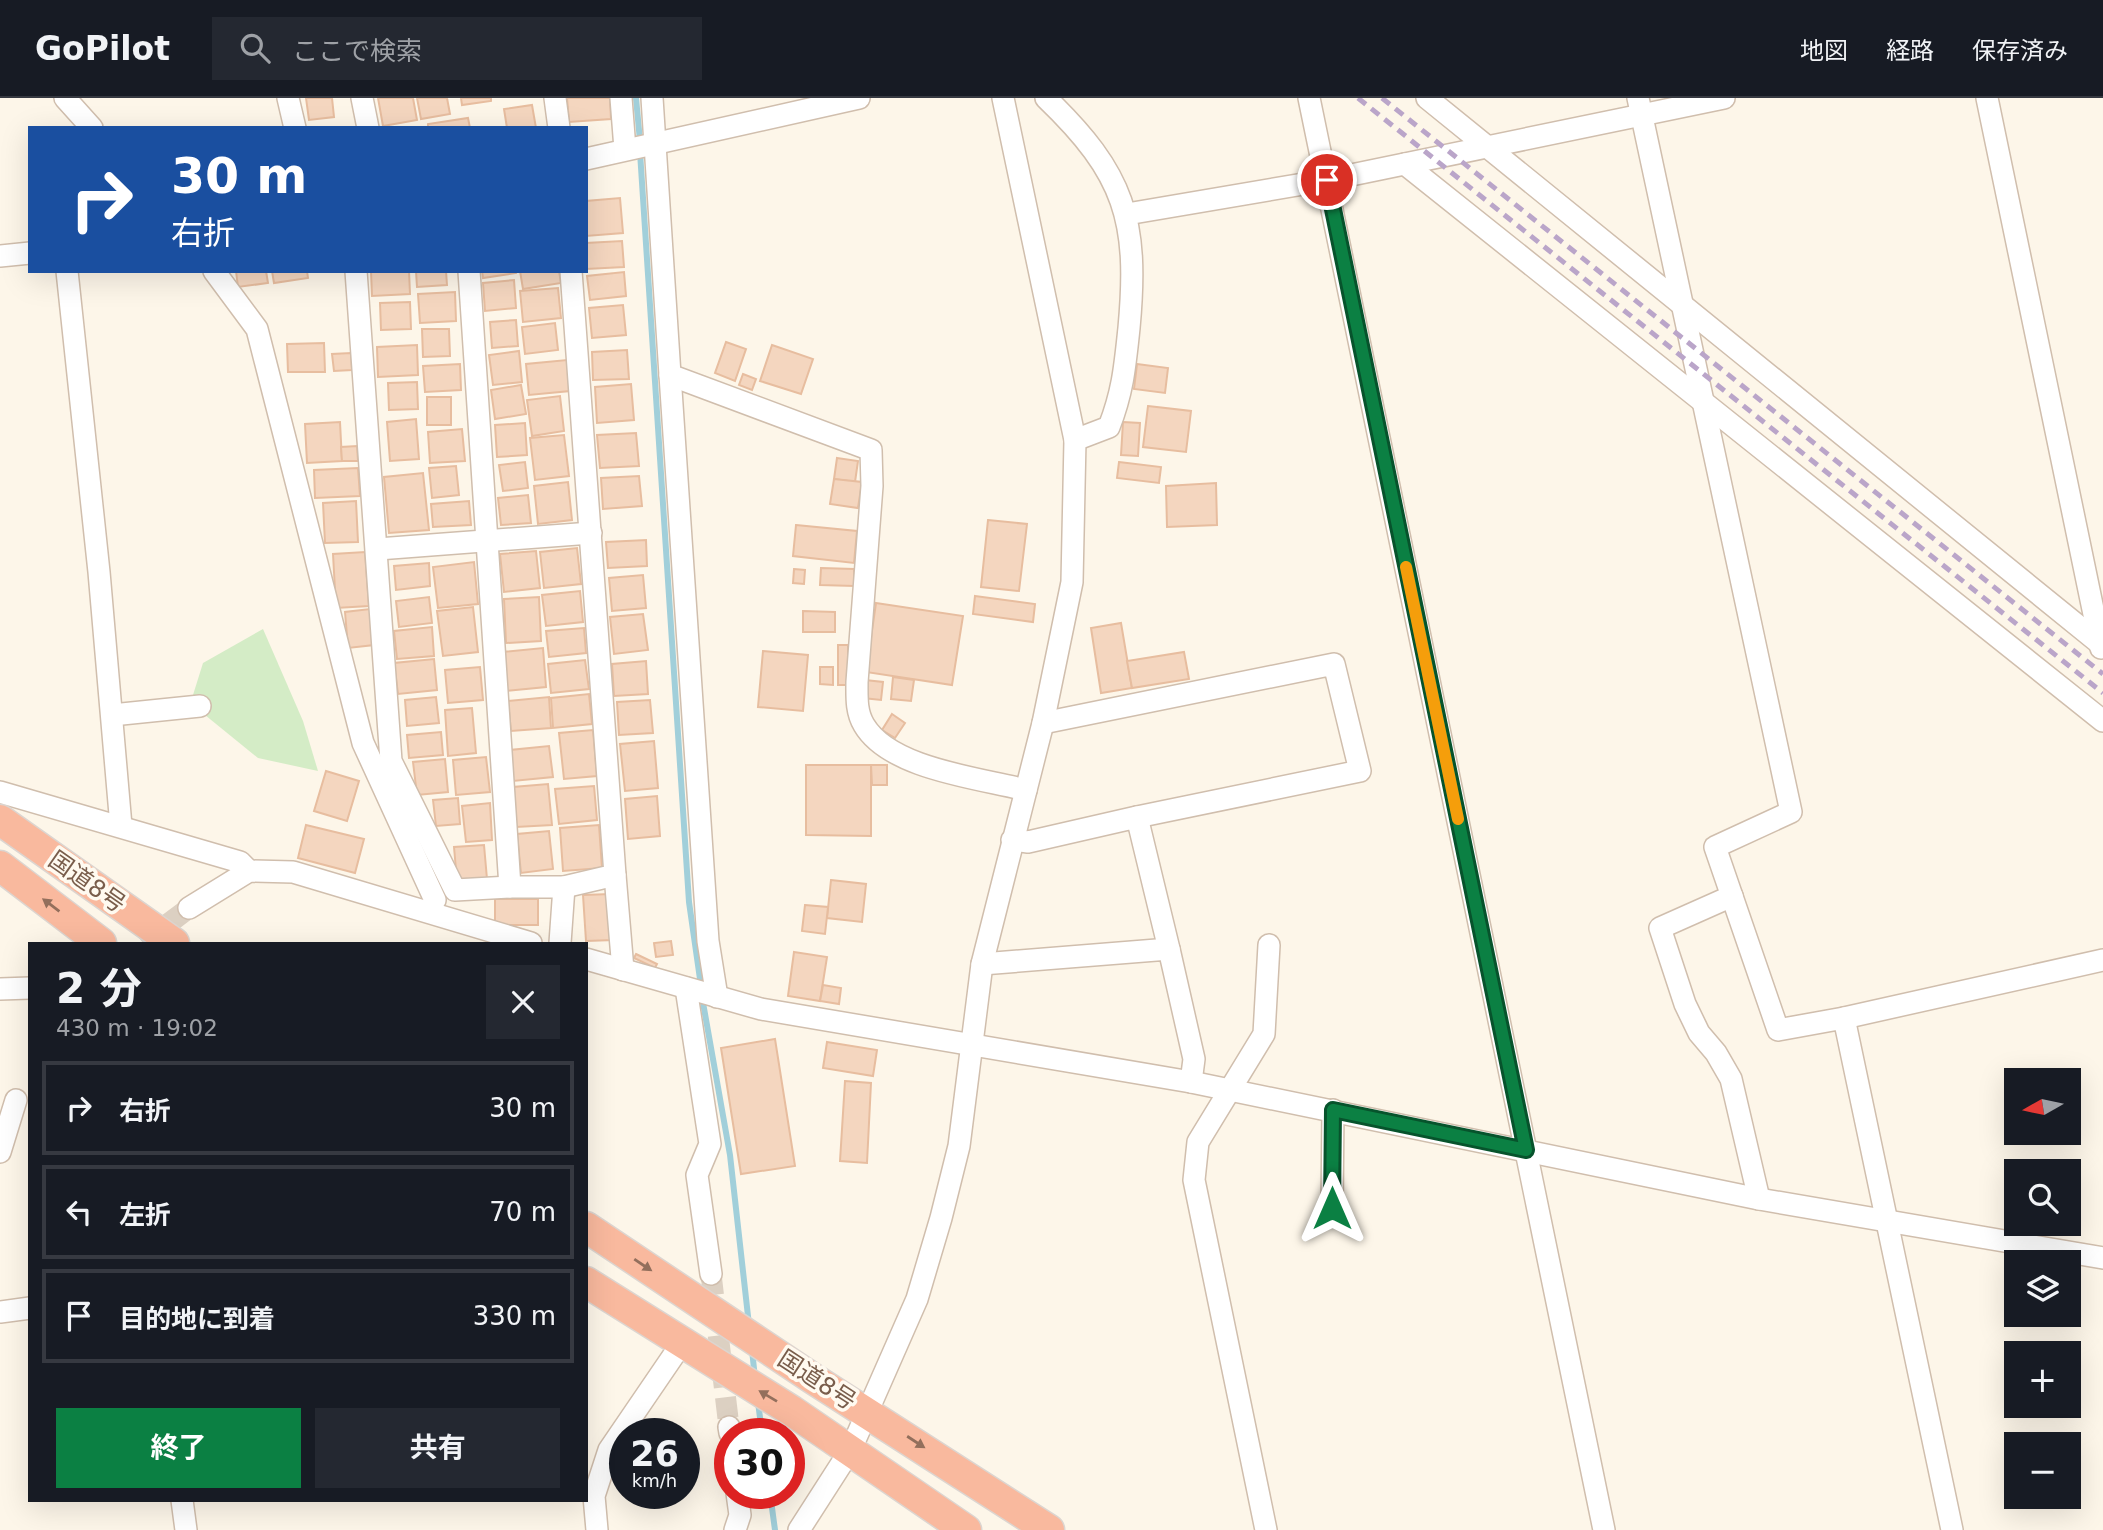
<!DOCTYPE html>
<html lang="ja">
<meta charset="utf-8">
<style>
:root{--surface:#171b24;--page:#242831;--text:#f1f3f6;--muted:#9ea1a6;--line:#363941;--accent:#0b8043}
body{margin:0;font-family:"DejaVu Sans","Noto Sans JP",sans-serif;background:var(--page);color:var(--text);height:100vh;display:flex;flex-direction:column;font-size:26px;white-space:nowrap}
*{box-sizing:border-box;margin:0}
p{font-size:23px;color:var(--muted)}
.icon{flex:none;width:38px;height:38px;fill:none;stroke:currentColor;stroke-width:2;stroke-linecap:round;stroke-linejoin:round}
.map{position:relative;flex:1;overflow:hidden}
.side{position:absolute;left:28px;top:844px;width:560px;height:560px;display:flex;flex-direction:column;background:var(--surface);border-radius:0px;box-shadow:0 7px 28px #0002}
.side>*{flex:none}
.top-card{position:absolute;left:28px;top:28px;width:560px;height:147px;border-radius:0px;box-shadow:0 7px 28px #0002;background:#1a4fa0;color:#fff;overflow:hidden}
.needle{width:46px;rotate:261deg}
.buttons{position:absolute;left:2004px;top:970px;display:grid;gap:14px}
.buttons a{display:grid;place-items:center;width:77px;height:77px;border-radius:0px;background:var(--surface);box-shadow:0 7px 28px #0002;font-size:35px}
.speed{position:absolute;left:609px;top:1320px;display:flex;gap:14px;font-size:35px;font-weight:700;text-align:center}
.speed>*{display:grid;place-content:center;width:91px;height:91px;border-radius:50%;background:var(--surface);box-shadow:0 7px 28px #0002;line-height:1}
.speed small{font-size:18px;font-weight:400}
.speed .limit{border:10px solid #d22;background:#fff;color:#111}
.pin{position:absolute;display:grid;place-items:center;width:60px;height:60px;color:#fff;margin:-30px;border:4px solid #fff;border-radius:50%;box-shadow:0 2px 7px #0007}
.me{position:absolute;width:77px;margin:-38px;rotate:0deg;stroke-linejoin:round;filter:drop-shadow(0 0 5px #0008)}
.turn{display:flex;align-items:center;gap:24px;height:147px;padding:0 28px;font-size:32px}
.turn .icon{width:91px;height:91px;stroke-width:2.5}
.turn b{display:block;font-size:49px;line-height:60px}
.round{display:grid;place-items:center;flex:none;width:74px;height:74px;border-radius:0px;background:var(--page)}
.overview{display:flex;align-items:center;justify-content:space-between;height:119px;padding:0 28px}
h1{font-size:42px;font-weight:700;line-height:52px}
.cta{display:flex;gap:14px;margin-top:auto;padding:14px 28px}
.cta a{flex:1;height:80px;border-radius:0px;background:var(--accent);color:#fff;font-size:28px;font-weight:700;line-height:80px;text-align:center}
.cta a+a{background:var(--page);color:var(--text)}
ul{padding:0;list-style:none}
li{display:flex;align-items:center;gap:21px;height:94px;margin:0 14px 10px;padding:0 14px;border:4px solid var(--line);border-radius:0px}
li div{flex:1}
li b{display:block;font-size:26px}
li em{font-style:normal}
header{display:flex;align-items:center;gap:42px;box-sizing:border-box;height:98px;padding:0 35px;background:var(--surface);border-bottom:2px solid var(--line)}
header strong{font-size:33px}
nav{display:flex;gap:38px;margin-inline-start:auto;font-size:24px}
.search{width:490px;height:63px;background:var(--page);display:flex;align-items:center;gap:18px;box-sizing:border-box;padding:0 24px;border-radius:0px;color:var(--muted);font-size:26px}
.map>svg:first-child{display:block}
</style>
<header>
<strong>GoPilot</strong>
<div class="search"><svg class="icon" aria-label="search" viewBox="0 0 24 24"><circle cx="10" cy="10" r="6"/><path d="M15 15l6 6"/></svg>ここで検索</div>
<nav><a>地図</a><a>経路</a><a>保存済み</a></nav>
</header>
<div class="map">
<svg width="2103" height="1432" viewBox="0 0 2103 1432">
<rect width="100%" height="100%" fill="#fdf6e9"/>
<!-- green -->
<path fill="#d4ecc6" d="M263,531l40,92 15,50 -60,-13 -53,-43 -12,-20 10,-32z"/>
<g fill="none" stroke-linecap="round" stroke-linejoin="round">
<!-- stream -->
<g stroke="#a1cfda" stroke-width="6">
<path d="M636,0l4,43"/>
<path d="M640,54l49,750 12,84"/>
<path d="M702,899l28,158 19,170"/>
<path d="M752,1252l3,28"/>
<path d="M758,1304l4,31"/>
<path d="M770,1395l5,37"/>
</g>
</g>
<!-- building -->
<g fill="#f4d6bf" stroke="#e7bd9f" stroke-width="2">
<path d="M306,0h26l2,19 -25,3z"/>
<path d="M378,0h35l4,22 -34,6z"/>
<path d="M417,0h30l3,16 -29,5z"/>
<path d="M461,0h30v3l-29,4z"/>
<path d="M567,0h43l1,21 -42,3z"/>
<path d="M532,7l4,23h-29l-3,-19z"/>
<path d="M468,20l2,10h-42v-4z"/>
<path d="M620,100l3,35 -37,3v-35z"/>
<path d="M622,143l2,26 -38,2v-26z"/>
<path d="M236,173h30l2,12 -30,4z"/>
<path d="M272,173h35l1,7 -34,5z"/>
<path d="M371,173h38l1,23 -38,2z"/>
<path d="M416,173h30l1,14 -30,2z"/>
<path d="M482,173h34v2l-33,5z"/>
<path d="M520,173h39l2,12 -38,6z"/>
<path d="M624,174l2,24 -36,4 -3,-24z"/>
<path d="M514,182l2,28 -31,3 -2,-28z"/>
<path d="M558,190l3,30 -38,4 -3,-31z"/>
<path d="M455,194l1,29 -36,2 -2,-29z"/>
<path d="M410,204l1,27 -30,1 -1,-27z"/>
<path d="M623,207l3,30 -34,3 -3,-30z"/>
<path d="M516,222l2,26 -26,2 -2,-26z"/>
<path d="M555,225l3,27 -33,4 -3,-27z"/>
<path d="M422,231h27l1,27 -27,1z"/>
<path d="M726,244l20,7 -11,32 -20,-8z"/>
<path d="M324,245l1,29h-37l-1,-28z"/>
<path d="M417,247l1,30 -40,2 -1,-30z"/>
<path d="M772,247l41,14 -12,35 -41,-13z"/>
<path d="M627,252l2,29 -36,1 -1,-28z"/>
<path d="M519,253l3,31 -29,3 -4,-30z"/>
<path d="M351,255l1,17 -18,1 -2,-17z"/>
<path d="M567,262l3,31 -41,4 -3,-31z"/>
<path d="M460,266l1,26 -36,2 -2,-26z"/>
<path d="M1137,266l31,4 -3,25 -31,-4z"/>
<path d="M743,276l13,5 -4,11 -13,-5z"/>
<path d="M417,284l1,27 -29,1 -1,-27z"/>
<path d="M631,286l3,36 -37,3 -2,-36z"/>
<path d="M521,287l5,29 -31,5 -4,-29z"/>
<path d="M560,298l4,35 -32,5 -5,-36z"/>
<rect x="427" y="299" width="24" height="28"/>
<path d="M1148,308l43,5 -5,41 -43,-5z"/>
<path d="M416,321l3,40 -29,2 -3,-39z"/>
<path d="M340,324l2,39 -35,2 -2,-39z"/>
<path d="M1123,324l17,1 -2,33 -17,-1z"/>
<path d="M525,325l2,32 -30,2 -2,-32z"/>
<path d="M462,331l3,32 -35,2 -2,-31z"/>
<path d="M636,335l3,33 -39,2 -3,-33z"/>
<path d="M564,337l5,41 -34,4 -5,-42z"/>
<path d="M357,348l1,15h-16l-1,-14z"/>
<path d="M837,360l21,3 -3,21 -21,-3z"/>
<path d="M525,364l3,26 -25,3 -4,-26z"/>
<path d="M1119,364l42,5 -2,16 -42,-5z"/>
<path d="M456,368l3,29 -27,3 -3,-30z"/>
<path d="M358,370l2,28 -45,2 -1,-28z"/>
<path d="M423,375l6,57 -40,3 -5,-56z"/>
<path d="M639,378l3,30 -39,3 -2,-31z"/>
<path d="M834,381l28,3 -4,26 -28,-4z"/>
<path d="M568,384l4,38 -34,4 -4,-38z"/>
<path d="M1216,385l1,42 -50,2 -1,-41z"/>
<path d="M528,397l3,28 -30,2 -3,-27z"/>
<path d="M356,403l2,41 -33,1 -2,-40z"/>
<path d="M469,403l2,24 -38,2 -2,-23z"/>
<path d="M988,422l39,4 -8,67 -38,-4z"/>
<path d="M796,427l61,6 -3,32 -61,-7z"/>
<path d="M646,442l1,26 -39,2 -2,-26z"/>
<path d="M577,450l4,36 -37,4 -4,-36z"/>
<path d="M536,453l4,37 -36,4 -4,-38z"/>
<path d="M365,454l4,54 -33,2 -3,-54z"/>
<path d="M474,464l4,42 -40,4 -5,-41z"/>
<path d="M429,465l1,23 -34,4 -2,-24z"/>
<path d="M821,470l33,1v17l-34,-1z"/>
<path d="M794,471l11,1 -1,14 -11,-1z"/>
<path d="M643,477l3,33 -34,3 -3,-33z"/>
<path d="M580,493l3,31 -37,4 -4,-31z"/>
<path d="M975,498l60,8 -2,18 -60,-8z"/>
<path d="M429,499l3,26 -33,4 -3,-26z"/>
<path d="M539,499l2,44 -35,2 -2,-44z"/>
<path d="M876,505l87,13 -11,69 -86,-13z"/>
<path d="M473,509l5,45 -35,4 -6,-45z"/>
<path d="M370,511l4,36 -26,3 -3,-36z"/>
<path d="M803,513l32,1v20h-32z"/>
<path d="M643,516l5,36 -34,4 -4,-37z"/>
<path d="M1121,525l11,65 -31,5 -10,-65z"/>
<path d="M432,529l2,29 -37,3 -3,-28z"/>
<path d="M584,530l2,25 -37,4 -3,-26z"/>
<rect x="838" y="547" width="10" height="40"/>
<path d="M543,550l3,39 -41,4 -3,-39z"/>
<path d="M763,553l45,4 -5,56 -45,-4z"/>
<path d="M1184,554l5,27 -57,9 -5,-27z"/>
<path d="M434,561l3,31 -39,4 -4,-31z"/>
<path d="M585,562l4,29 -38,4 -3,-29z"/>
<path d="M646,563l2,33 -34,2 -2,-32z"/>
<path d="M480,569l3,33 -35,3 -3,-33z"/>
<path d="M820,569h13v18l-13,-1z"/>
<path d="M893,579l21,3 -3,21 -20,-2z"/>
<path d="M865,582l18,2 -2,18 -18,-2z"/>
<path d="M589,596l3,30 -39,4 -2,-30z"/>
<path d="M436,599l3,26 -32,3 -2,-26z"/>
<path d="M549,599l2,31 -40,3 -3,-30z"/>
<path d="M650,602l3,33 -34,2 -2,-33z"/>
<path d="M472,610l4,45 -28,3 -3,-46z"/>
<path d="M892,616l13,9 -10,15 -13,-8z"/>
<path d="M593,632l4,46 -33,3 -5,-46z"/>
<path d="M441,634l2,23 -34,3 -2,-23z"/>
<path d="M654,643l4,47 -33,3 -5,-47z"/>
<path d="M549,648l4,31 -40,4 -3,-31z"/>
<path d="M486,659l4,35 -34,3 -3,-35z"/>
<path d="M445,661l3,33 -31,3 -4,-33z"/>
<path d="M806,667h65v71l-65,-1z"/>
<path d="M871,667h16v20h-15z"/>
<path d="M326,673l33,10 -12,40 -33,-10z"/>
<path d="M548,686l4,41 -36,2 -3,-40z"/>
<path d="M594,688l3,34 -38,4 -4,-35z"/>
<path d="M657,698l3,40 -32,3 -3,-40z"/>
<path d="M458,700l2,26 -24,2 -3,-26z"/>
<path d="M490,705l2,37 -26,2 -4,-36z"/>
<path d="M306,727l58,14 -9,34 -57,-15z"/>
<path d="M599,727l3,43 -39,3 -3,-43z"/>
<path d="M549,733l4,38 -32,4 -4,-39z"/>
<path d="M484,747l3,34 -30,2 -3,-34z"/>
<path d="M831,782l35,4 -4,38 -35,-4z"/>
<path d="M611,796l3,46 -28,1 -3,-46z"/>
<rect x="495" y="801" width="43" height="26"/>
<path d="M805,807l23,2 -3,27 -23,-3z"/>
<path d="M671,843l2,14 -17,2 -2,-14z"/>
<path d="M794,854l33,5 -7,44 -32,-5z"/>
<path d="M636,856l21,10 -2,4 -21,-10z"/>
<path d="M823,887l18,3 -2,16 -19,-3z"/>
<path d="M775,941l20,127 -54,8 -20,-126z"/>
<path d="M827,944l50,8 -4,26 -50,-8z"/>
<path d="M845,983l26,2 -4,80 -27,-2z"/>
</g>
<g fill="none" stroke-linecap="round" stroke-linejoin="round">
<!-- minor-tunnel -->
<g stroke="#dcd0c2" stroke-width="21" stroke-dasharray="21 10" stroke-linecap="butt">
<path d="M143,845l46,-35"/>
<path d="M711,1176l18,153"/>
</g>
<!-- minor casing -->
<g stroke="#d0bead" stroke-width="24">
<g id="minor">
<path d="M65,0l27,30"/>
<path d="M288,0l7,30"/>
<path d="M362,0l6,30"/>
<path d="M555,0l4,30"/>
<path d="M621,0l4,51"/>
<path d="M652,0l18,277 201,75 1,36 -15,196c0,15 -1,30 7,43 26,44 115,53 162,65"/>
<path d="M1046,0c79,76 93,122 83,230 -4,38 -6,63 -20,99l-34,13"/>
<path d="M1309,0l295,1432"/>
<path d="M1427,0l676,548"/>
<path d="M1638,0l153,714 -76,35 63,183 66,-12 108,512"/>
<path d="M1987,0l114,550"/>
<path d="M586,61l273,-61"/>
<path d="M1405,66l698,557"/>
<path d="M1127,116l200,-34 397,-82"/>
<path d="M0,158l30,-3"/>
<path d="M67,173l32,301 22,254"/>
<path d="M214,173l43,58 106,414 72,157"/>
<path d="M356,173l35,490 64,129 55,-3"/>
<path d="M469,173l41,616h54l-4,56"/>
<path d="M670,277l38,566 9,56"/>
<path d="M378,451l213,-16"/>
<path d="M112,617l88,-9"/>
<path d="M1043,625l291,-59 26,107 -223,46"/>
<path d="M0,694l240,70 9,9"/>
<path d="M1012,742l16,2 109,-25 32,132"/>
<path d="M615,777l8,95"/>
<path d="M564,789l51,-12 -44,-604"/>
<path d="M1732,798l-72,32 25,76 14,29 17,20 15,26 28,120"/>
<path d="M189,810l60,-37 44,1 238,71"/>
<path d="M586,861l175,50 430,73 568,117 344,59"/>
<path d="M982,866l187,-15 25,110 -3,23"/>
<path d="M686,890l24,156 -13,31 14,99"/>
<path d="M0,891l30,-1"/>
<path d="M1844,920l259,-58"/>
<path d="M0,1054l16,-52"/>
<path d="M1332,1110l1,-98"/>
<path d="M0,1214l30,-4"/>
<path d="M729,1329l1,6"/>
<path d="M182,1402l4,30"/>
<path d="M597,1432l-3,-34 15,-46 73,-107"/>
<path d="M735,1432l5,-15 -3,-22"/>
<path d="M799,1432l52,-81 66,-150 24,-81 18,-72 23,-182 61,-241 29,-141 3,-142 -72,-342"/>
<path d="M1266,1432l-72,-350 4,-38 66,-108 5,-89"/>
</g>
</g>
<!-- highway casing -->
<g stroke="#dcd5d0" stroke-width="33">
<g id="highway">
<path d="M0,722l174,123"/>
<path d="M0,768l101,77"/>
<path d="M586,1129l226,151 237,152"/>
<path d="M586,1184l206,129 174,119"/>
</g>
</g>
<!-- minor -->
<use href="#minor" stroke="#fff" stroke-width="21"/>
<!-- highway -->
<use href="#highway" stroke="#f9b99e" stroke-width="30"/>
<!-- rail -->
<g stroke="#baa5c9" stroke-width="5" stroke-dasharray="10 7" stroke-linecap="butt">
<path d="M1358,0l745,595"/>
<path d="M1382,0l721,576"/>
</g>
</g>
<!-- one-way arrows -->
<defs><path id="oneway-solid" d="M-6-.8H1V-3.2L6.5 0L1 3.2V.8H-6Z" transform="scale(1.75)"/></defs>
<g fill="#936f5c">
<use href="#oneway-solid" transform="translate(51 807) rotate(-143)"/>
<use href="#oneway-solid" transform="translate(643 1167) rotate(34)"/>
<use href="#oneway-solid" transform="translate(768 1298) rotate(-149)"/>
<use href="#oneway-solid" transform="translate(916 1344) rotate(33)"/>
</g>
<g fill="none" stroke-linecap="round" stroke-linejoin="round">
<!-- route casing -->
<g stroke="#07532c" stroke-width="18">
<path id="route" d="M1327,82l199,970 -193,-40 -1,98"/>
</g>
<!-- route -->
<use href="#route" stroke="#0b8043" stroke-width="12"/>
<!-- slow -->
<path stroke="#f59e0b" stroke-width="12" d="M1406,469l52,252"/>
</g>
<g text-anchor="middle" dominant-baseline="central" stroke-width="7" stroke-linejoin="round" paint-order="stroke">
<!-- street labels -->
<g font-size="24" fill="#795d4b" stroke="#fffaf0">
<text transform="translate(87 784) rotate(35)">国道8号</text>
<text transform="translate(817 1282) rotate(33)">国道8号</text>
</g>
</g>
</svg>
<div class="buttons">
<a><svg class="needle" viewBox="-14 -14 28 28"><path d="M0-13l5 13h-10z" fill="#e53935"/><path d="M0 13l5-13h-10z" fill="#9ea1a6"/></svg></a>
<a><svg class="icon" aria-label="search" viewBox="0 0 24 24"><circle cx="10" cy="10" r="6"/><path d="M15 15l6 6"/></svg></a>
<a><svg class="icon" aria-label="layers" viewBox="0 0 24 24"><path d="M12 4l9 5-9 5-9-5zM3 14l9 5 9-5"/></svg></a>
<a>+</a>
<a>−</a>
</div>
<div class="speed"><div>26<small>km/h</small></div><div class="limit">30</div></div>
<div class="pin" style="left:1327px;top:82px;background:#d93025"><svg class="icon" aria-label="arrive" viewBox="0 0 24 24"><path d="M6 21V4h12l-3 4 3 4H6"/></svg></div>
<svg class="me" style="left:1332px;top:1110px" viewBox="-20 -20 40 40"><path d="M0-17L14 15 0 8-14 15z" fill="#0b8043" stroke="#fff" stroke-width="4"/></svg>
<div class="top-card">
<div class="turn"><svg class="icon" aria-label="right" viewBox="0 0 24 24"><path d="M7 20v-9h11M14 6l5 5-5 5"/></svg><div><b>30 m</b>右折</div></div>
</div>
<section class="side">
<div class="overview"><div><h1>2 分</h1><p>430 m · 19:02</p></div><a class="round"><svg class="icon" aria-label="close" viewBox="0 0 24 24"><path d="M6 6l12 12M18 6L6 18"/></svg></a></div>
<ul>
<li><svg class="icon" aria-label="right" viewBox="0 0 24 24"><path d="M7 20v-9h11M14 6l5 5-5 5"/></svg><div><b>右折</b></div><em>30 m</em></li>
<li><svg class="icon" aria-label="left" viewBox="0 0 24 24"><path d="M17 20v-9H6M10 6l-5 5 5 5"/></svg><div><b>左折</b></div><em>70 m</em></li>
<li><svg class="icon" aria-label="arrive" viewBox="0 0 24 24"><path d="M6 21V4h12l-3 4 3 4H6"/></svg><div><b>目的地に到着</b></div><em>330 m</em></li>
</ul>
<div class="cta"><a>終了</a><a>共有</a></div>
</section>
</div>
